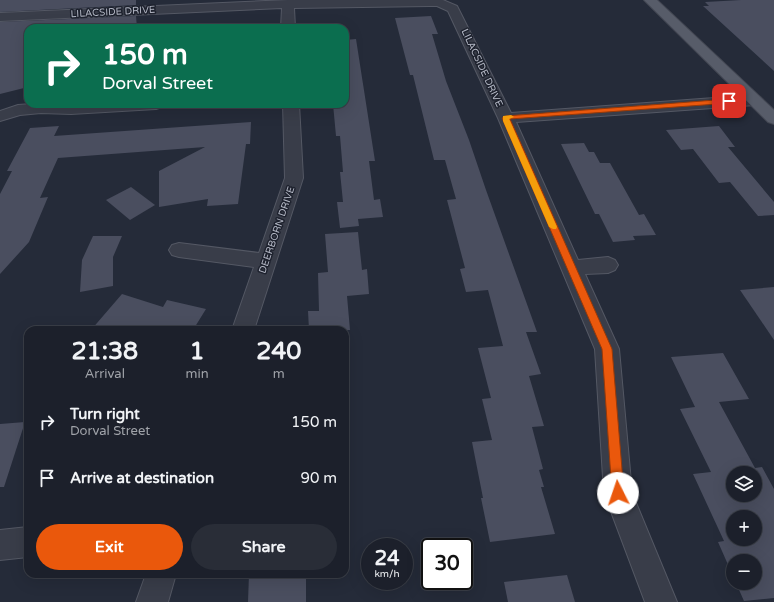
<!DOCTYPE html>
<meta charset="utf-8">
<style>
:root{--surface:#1c202b;--page:#292d37;--text:#f1f3f6;--muted:#a0a3a9;--line:#3a3e47;--accent:#ea580c}
body{margin:0;font-family:"Varela Round",sans-serif;background:var(--page);color:var(--text);height:100vh;display:flex;flex-direction:column;font-size:15px;white-space:nowrap}
*{box-sizing:border-box;margin:0}
p{font-size:13px;color:var(--muted)}
.icon{flex:none;width:22px;height:22px;fill:none;stroke:currentColor;stroke-width:2;stroke-linecap:round;stroke-linejoin:round}
.map{position:relative;flex:1;overflow:hidden}
.panel{position:absolute;left:24px;top:326px;width:325px;height:252px;display:flex;flex-direction:column;background:var(--surface);border-radius:12px;box-shadow:0 4px 16px #0002,0 0 0 1px var(--line)}
.panel>*{flex:none}
.banner{position:absolute;left:24px;top:24px;width:325px;height:84px;border-radius:12px;box-shadow:0 4px 16px #0002,0 0 0 1px var(--line);background:#0b6e4f;color:#fff;overflow:hidden}
.fabs{position:absolute;left:726px;top:466px;display:grid;gap:8px}
.fabs a{display:grid;place-items:center;width:36px;height:36px;border-radius:50%;background:var(--surface);box-shadow:0 4px 16px #0002,0 0 0 1px var(--line);font-size:20px}
.speed{position:absolute;left:361px;top:538px;display:flex;gap:8px;font-size:20px;font-weight:700;text-align:center}
.speed>*{display:grid;place-content:center;width:52px;height:52px;border-radius:50%;background:var(--surface);box-shadow:0 4px 16px #0002,0 0 0 1px var(--line);line-height:1}
.speed small{font-size:10px;font-weight:400}
.speed .limit{border:2px solid #111;border-radius:6px;background:#fff;color:#111}
.pin{position:absolute;display:grid;place-items:center;width:34px;height:34px;color:#fff;margin:-17px;border-radius:8px;box-shadow:0 2px 6px #0006}
.me{position:absolute;width:44px;margin:-22px;rotate:356deg;stroke-linejoin:round;filter:drop-shadow(0 0 3px #0008)}
.turn{display:flex;align-items:center;gap:14px;height:84px;padding:0 12px;font-size:18px}
.turn .icon{width:52px;height:52px;stroke-width:2.5}
.turn b{display:block;font-size:28px;line-height:34px}
.eta{display:flex;justify-content:space-evenly;align-items:center;height:68px;text-align:center}
.eta b{font-size:24px;font-weight:800;line-height:28px}
.button{display:flex;gap:8px;margin-top:auto;padding:8px 12px}
.button a{flex:1;height:46px;border-radius:24px;background:var(--accent);color:#fff;font-size:16px;font-weight:800;line-height:46px;text-align:center}
.button a+a{background:var(--page);color:var(--text)}
ul{padding:0;list-style:none}
li{display:flex;align-items:center;gap:12px;height:56px;padding:0 12px}
li div{flex:1}
li b{display:block;font-size:15px}
li em{font-style:normal}
.map>svg:first-child{display:block}
</style>
<div class="map">
<svg width="774" height="602" viewBox="0 0 774 602">
<rect width="100%" height="100%" fill="#252b39"/>
<!-- building -->
<g fill="#4a4e5f" fill-rule="evenodd">
<path d="M0,0h136v5l-136,7z"/>
<path d="M741,0h33v71l-71,-65h6l-4,-4z"/>
<path d="M136,16l1,12h-109v59l-28,7v-72z"/>
<path d="M431,16l7,18h-6l14,47 23,59 17,50 51,142h-11l15,42 -12,2 15,50 -12,1 11,42 -4,1 5,17h-3l14,47 -65,8 -9,-44h2l-11,-56 20,-2 -10,-41 9,-1 -13,-50 25,-2 -15,-56 -22,2 -6,-23 5,-1 -18,-68 9,-1 -11,-39h-11l-21,-85h-3l-15,-57z"/>
<path d="M356,39l19,122h-6l5,39 6,-1 3,18 -25,2 1,7 -19,2 -3,-26h6l-3,-30h3l-3,-36h-4l-3,-32h12v-64z"/>
<path d="M251,122l-1,22h-4l-8,60 -31,2 1,-7 -49,8v-36l46,-24 -147,11 -18,40 8,-1 -19,45 -29,32v-80l12,-23h-5l23,-43 29,-2 -5,10z"/>
<path d="M719,126l16,21h-7l46,55v13l-16,1 -28,-34 -11,1 -26,-34 -12,1 -15,-20z"/>
<path d="M584,143l5,9h5l6,11h10l29,52 5,-1 12,21 -23,1 2,4 -22,2 -14,-28h-4l-34,-70z"/>
<path d="M131,187l24,18 -25,15 -24,-20z"/>
<path d="M358,232l4,38 5,-1 2,25 -22,2 3,34h-41l-1,-19h11l-1,-38 10,-1 -3,-38z"/>
<path d="M93,236h29l-9,21v29l-33,6 2,-32z"/>
<path d="M774,287v53l-34,-50z"/>
<path d="M122,294l41,13 4,-7 39,9 -13,21h-102z"/>
<path d="M723,353l26,46 -30,3 36,66 7,-1 12,22v109l-30,3 -8,-18h19v-22h-22v15l-15,-34 6,-1 -31,-67 18,-2 -31,-63 15,-2 -24,-50zM733,473h22v22h-22zM733,517h22v22h-22z"/>
<path d="M25,422l-21,65h-4v-63z"/>
<path d="M249,574h57v28h-58z"/>
<path d="M567,575l8,27h-67l-4,-20z"/>
</g>
<g fill="none" stroke-linecap="round" stroke-linejoin="round">
<!-- minor casing -->
<g stroke="#545864" stroke-width="2">
<g id="minor">
<path d="M288,0h155l14,6 54,107 244,-18 5,2 3,3 -3,3 -5,2 -239,17 62,138 30,-3 7,3 3,5 -3,5 -7,3 -23,1 34,75 13,144 45,109h-32l-41,-109 -9,-144 -97,-231 -50,-107 -11,-5h-7l-136,2 1,20h-14l1,-20 -282,13v-8z"/>
<path d="M32,104h132l-2,3 -6,2 -85,5 -30,-1 -21,2 -20,6v-10l18,-6z"/>
<path d="M283,104h16l4,74 -49,152h-22l22,-63 -75,-10 -7,-2 -3,-5 3,-5 7,-2 80,10 26,-75z"/>
<path d="M28,527v30l-28,3v-30z"/>
<path d="M146,574h30l-8,28h-32z"/>
</g>
</g>
<!-- major casing -->
<g stroke="#424652" stroke-width="2">
<path id="major" d="M644,0h13l117,110v14l-6,-2z"/>
</g>
<!-- minor -->
<use href="#minor" fill="#393d49" fill-rule="evenodd"/>
<!-- major -->
<use href="#major" fill="#575c69" fill-rule="evenodd"/>
</g>
<!-- route -->
<path fill="#ea580c" stroke="#983908" d="M729,99l3,2 -1,2 -221,16 102,230 12,144 -2,4 -4,1 -4,-1 -2,-4 -10,-144 -100,-231 4,-2z"/>
<!-- slow -->
<path fill="#f59e0b" d="M511,115l3,2 -5,2 1,2 47,106 -1,2h-3l-4,-2 -46,-106v-5z"/>
<g text-anchor="middle" dominant-baseline="central" stroke-width="3" stroke-linejoin="round" paint-order="stroke">
<!-- street labels -->
<g font-size="10" fill="#b4b8c5" stroke="#1e222e">
<text transform="translate(113 12) rotate(-3)">LILACSIDE DRIVE</text>
<text transform="translate(482 68) rotate(65)">LILACSIDE DRIVE</text>
<text transform="translate(277 230) rotate(-71)">DEERBORN DRIVE</text>
</g>
</g>
</svg>
<div class="fabs">
<a><svg class="icon" aria-label="layers" viewBox="0 0 24 24"><path d="M12 4l9 5-9 5-9-5zM3 14l9 5 9-5"/></svg></a>
<a>+</a>
<a>−</a>
</div>
<div class="speed"><div>24<small>km/h</small></div><div class="limit">30</div></div>
<div class="pin" style="left:729px;top:101px;background:#d93025"><svg class="icon" aria-label="arrive" viewBox="0 0 24 24"><path d="M6 21V4h12l-3 4 3 4H6"/></svg></div>
<svg class="me" style="left:618px;top:493px" viewBox="-20 -20 40 40"><circle r="19" fill="#fff"/><path d="M0-13L10 11 0 6-10 11z" fill="#ea580c"/></svg>
<div class="banner">
<div class="turn"><svg class="icon" aria-label="right" viewBox="0 0 24 24"><path d="M7 20v-9h11M14 6l5 5-5 5"/></svg><div><b>150 m</b>Dorval Street</div></div>
</div>
<section class="panel">
<div class="eta">
<div><b>21:38</b><p>Arrival</p></div>
<div><b>1</b><p>min</p></div>
<div><b>240</b><p>m</p></div>
</div>
<ul>
<li><svg class="icon" aria-label="right" viewBox="0 0 24 24"><path d="M7 20v-9h11M14 6l5 5-5 5"/></svg><div><b>Turn right</b><p>Dorval Street</p></div><em>150 m</em></li>
<li><svg class="icon" aria-label="arrive" viewBox="0 0 24 24"><path d="M6 21V4h12l-3 4 3 4H6"/></svg><div><b>Arrive at destination</b></div><em>90 m</em></li>
</ul>
<div class="button"><a>Exit</a><a>Share</a></div>
</section>
</div>
